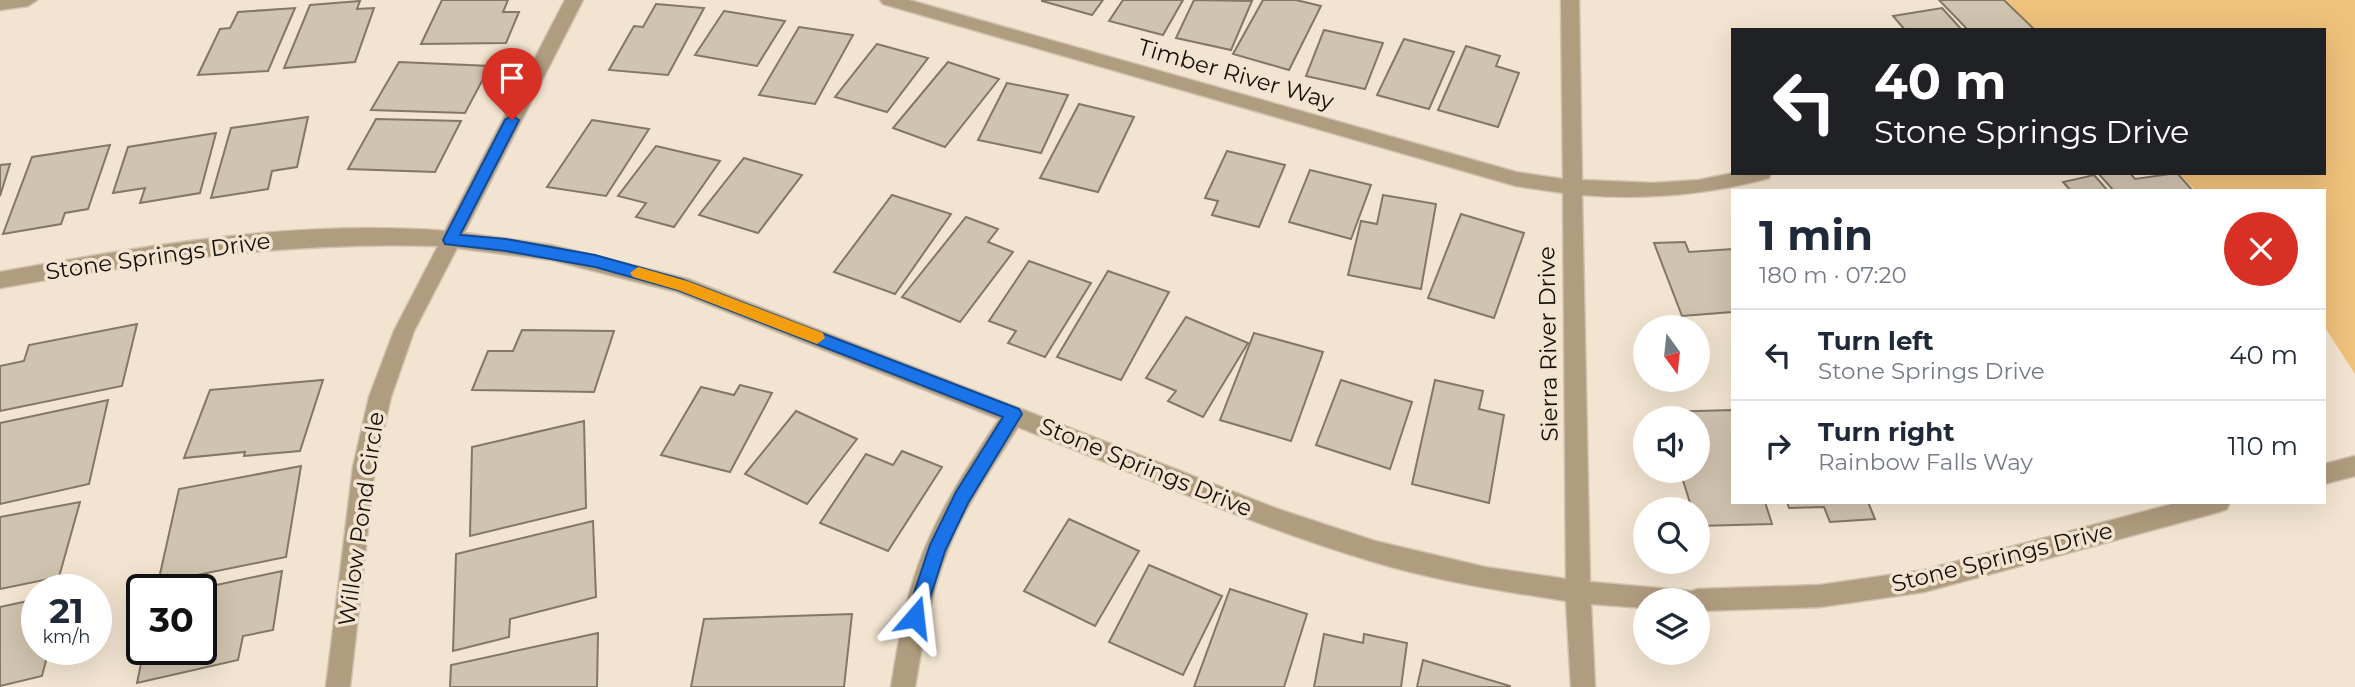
<!DOCTYPE html>
<meta charset="utf-8">
<style>
:root{--surface:#fff;--page:#f2f2f3;--text:#1f2937;--muted:#747a83;--line:#e0e1e3}
body{margin:0;font-family:Montserrat,sans-serif;background:var(--page);color:var(--text);height:100vh;display:flex;flex-direction:column;font-size:26px;white-space:nowrap}
*{box-sizing:border-box;margin:0}
p{font-size:23px;color:var(--muted)}
.icon{flex:none;width:38px;height:38px;fill:none;stroke:currentColor;stroke-width:2;stroke-linecap:round;stroke-linejoin:round}
.map{position:relative;flex:1;overflow:hidden}
.sheet{position:absolute;left:1731px;top:189px;width:595px;height:315px;display:flex;flex-direction:column;background:var(--surface);border-radius:0px;box-shadow:0 7px 28px #0002}
.sheet>*{flex:none}
.banner{position:absolute;left:1731px;top:28px;width:595px;height:147px;border-radius:0px;box-shadow:0 7px 28px #0002;background:#202124;color:#fff;overflow:hidden}
.needle{width:46px;rotate:165deg}
.fabs{position:absolute;left:1633px;top:315px;display:grid;gap:14px}
.fabs a{display:grid;place-items:center;width:77px;height:77px;border-radius:50%;background:var(--surface);box-shadow:0 7px 28px #0002;font-size:35px}
.speed{position:absolute;left:21px;top:574px;display:flex;gap:14px;font-size:35px;font-weight:700;text-align:center}
.speed>*{display:grid;place-content:center;width:91px;height:91px;border-radius:50%;background:var(--surface);box-shadow:0 7px 28px #0002;line-height:1}
.speed small{font-size:18px;font-weight:400}
.speed .limit{border:4px solid #111;border-radius:10px;background:#fff;color:#111}
.pin{position:absolute;display:grid;place-items:center;width:60px;height:60px;color:#fff;margin:-72px -30px;border-radius:50% 50% 50% 0;rotate:-45deg;box-shadow:0 0 7px #0007}
.pin .icon{rotate:45deg}
.me{position:absolute;width:77px;margin:-38px;rotate:17deg;stroke-linejoin:round;filter:drop-shadow(0 0 5px #0008)}
.turn{display:flex;align-items:center;gap:24px;height:147px;padding:0 28px;font-size:32px}
.turn .icon{width:91px;height:91px;stroke-width:2.5}
.turn b{display:block;font-size:49px;line-height:60px}
.round{display:grid;place-items:center;flex:none;width:74px;height:74px;border-radius:37px;background:var(--page)}
.head{display:flex;align-items:center;justify-content:space-between;height:119px;padding:0 28px}
h1{font-size:42px;font-weight:700;line-height:52px}
ul{padding:0;list-style:none}
li{display:flex;align-items:center;gap:21px;height:91px;padding:0 28px;border-top:2px solid var(--line)}
li div{flex:1}
li b{display:block;font-size:26px}
li em{font-style:normal}
.map>svg:first-child{display:block}
</style>
<div class="map">
<svg width="2355" height="687" viewBox="0 0 2355 687">
<rect width="100%" height="100%" fill="#f2e4d0"/>
<!-- green -->
<path fill="#efc17b" d="M2006,0h349v374l-31,-48v-135h-128l-18,-18h146v-143h-289z"/>
<!-- building -->
<g fill="#d0c3af" stroke="#837765" stroke-width="2">
<path d="M442,0h66l-5,12h16l-13,31 -85,1z"/>
<path d="M1103,0l-11,15 -50,-14v-1z"/>
<path d="M1123,0h60l-20,35 -54,-14z"/>
<path d="M1194,0l58,1 -21,49 -55,-12z"/>
<path d="M1263,0h33l25,6 -32,64 -56,-16z"/>
<path d="M1939,0h65l31,30h-67z"/>
<path d="M360,1l-3,8 17,-1 -19,54 -71,6 26,-63z"/>
<path d="M656,4l48,4 -36,67 -59,-5 25,-44 9,1z"/>
<path d="M295,8l-27,63 -70,4 22,-46 10,-1 8,-16z"/>
<path d="M1942,8l20,22h-57l-12,-14z"/>
<path d="M724,11l61,10 -28,45 -62,-11z"/>
<path d="M799,27l54,8 -38,69 -56,-9z"/>
<path d="M1324,30l59,13 -18,46 -59,-13z"/>
<path d="M1404,39l50,13 -25,57 -52,-14z"/>
<path d="M877,44l51,14 -41,54 -52,-15z"/>
<path d="M1466,46l34,10 -4,10 23,7 -21,54 -60,-17z"/>
<path d="M399,62l91,4 -25,47 -94,-3z"/>
<path d="M948,62l51,17 -54,68 -52,-19z"/>
<path d="M1007,83l61,12 -27,58 -63,-13z"/>
<path d="M1079,104l55,13 -36,75 -58,-14z"/>
<path d="M308,117l-11,50 -25,4 -4,18 -57,9 20,-70z"/>
<path d="M376,119l85,2 -26,51 -87,-3z"/>
<path d="M592,120l57,9 -43,67 -59,-9z"/>
<path d="M216,133l-16,60 -60,10 5,-15 -32,5 15,-46z"/>
<path d="M110,145l-22,64 -23,4 -4,11 -58,10 29,-77z"/>
<path d="M656,146l64,15 -46,66 -38,-10 10,-14 -28,-7z"/>
<path d="M1227,151l58,14 -26,62 -47,-12 6,-14 -13,-3z"/>
<path d="M744,158l58,17 -44,58 -59,-18z"/>
<path d="M10,164l-10,32v-31z"/>
<path d="M1310,170l61,15 -20,54 -62,-17z"/>
<path d="M2098,173h32l5,6 42,-6 16,18h-79z"/>
<path d="M2094,175l14,16h-37l-8,-9z"/>
<path d="M892,195l59,19 -56,80 -61,-22z"/>
<path d="M1383,195l53,9 -15,85 -73,-14 13,-54 16,3z"/>
<path d="M1461,214l63,19 -30,85 -66,-20z"/>
<path d="M966,217l32,12 -10,13 25,10 -53,70 -58,-25z"/>
<path d="M1685,242l4,10 43,-3v63l-50,4 -28,-73z"/>
<path d="M1029,261l62,22 -46,74 -37,-14 8,-12 -27,-10z"/>
<path d="M1108,271l61,21 -48,88 -64,-23z"/>
<path d="M1186,317l62,26 -45,74 -35,-16 8,-10 -30,-13z"/>
<path d="M137,324l-15,62 -122,25v-45l24,-5 5,-16z"/>
<path d="M522,330l92,1 -20,61 -122,-2 16,-39h25z"/>
<path d="M1254,333l69,19 -32,89 -71,-21z"/>
<path d="M323,380l-23,71 -56,5 1,-4 -61,6 26,-68z"/>
<path d="M1341,380l71,22 -22,67 -74,-24z"/>
<path d="M1435,380l48,11 -4,18 25,6 -15,88 -77,-19z"/>
<path d="M740,385l32,8 -42,79 -69,-17 40,-68 33,8z"/>
<path d="M108,400l-19,84 -89,20v-81z"/>
<path d="M1732,410v92h33l7,22 -74,2v-17h-6l-12,-38h18v-53h-33l-2,-6z"/>
<path d="M796,411l61,28 -50,65 -62,-30z"/>
<path d="M584,421l2,87 -116,28 2,-89z"/>
<path d="M902,451l40,16 -54,84 -68,-28 46,-69 27,11z"/>
<path d="M301,466l-15,91 -128,26 21,-94z"/>
<path d="M80,502l-21,75 -59,12v-72z"/>
<path d="M1787,502h81l7,17 -45,3 -6,-15 -35,1z"/>
<path d="M1069,519l70,32 -44,75 -71,-35z"/>
<path d="M593,521l3,76 -86,22 -1,18 -56,14 3,-97z"/>
<path d="M1149,565l73,31 -39,79 -74,-33z"/>
<path d="M282,571l-9,59 -30,6 -5,24 -101,23 7,-34h57v-59h-8z"/>
<path d="M1230,589l77,25 -23,73h-90z"/>
<path d="M37,599v50h12l-7,27 -42,10v-79z"/>
<path d="M852,614l-8,73h-153l13,-68z"/>
<path d="M598,633l-1,54h-147l1,-22z"/>
<path d="M1324,634l39,9 1,-9 43,9 -6,44h-87z"/>
<path d="M1423,660l87,26v1h-93z"/>
</g>
<g fill="none" stroke-linecap="round" stroke-linejoin="round">
<!-- street casing -->
<g stroke="#cfc2b0" stroke-width="3">
<g id="street">
<path d="M0,0h37l-9,6 -28,4z"/>
<path d="M565,0h18l-119,233 87,12 137,34 587,229 100,33 110,26 81,12 -3,-386 -47,-7 -633,-182 -3,-4h29l607,172 47,7 -2,-179h18l3,180 71,3 46,-3 34,-7h38l-2,5 -7,2c-60,15 -118,20 -180,15l8,387 102,9 6,-2 122,-4 104,-15 256,-68h50l-3,7 -8,3 -295,80 -104,15 -122,4v-11h-53v8l-54,-4 4,83h-24l-5,-86c-64,-10 -129,-20 -192,-39 -121,-36 -239,-89 -356,-135 -25,39 -53,79 -70,123 -18,44 -25,91 -33,137h-24c7,-41 13,-82 27,-121 19,-53 50,-100 81,-147l-322,-127 -126,-32 -94,-12 -43,83 -23,66 -16,70 -25,220h-24l27,-220 16,-70 25,-66 44,-85c-149,-5 -292,16 -438,42v-16c146,-26 296,-53 445,-41z"/>
<path d="M2355,456v20l-31,8v-20z"/>
</g>
</g>
<!-- street -->
<use href="#street" fill="#b09c7e" fill-rule="evenodd"/>
</g>
<!-- route -->
<path fill="#1a73e8" stroke="#114b97" stroke-width="2" d="M512,115l7,5 -59,115 46,4 89,16 86,24 338,130 3,5 -3,5 -51,84 -23,48 -23,72 -7,2 -6,-2 -3,-6 24,-72 26,-53 47,-75 -325,-127 -83,-23 -89,-16 -61,-7 -2,-4 62,-120z"/>
<!-- slow -->
<path fill="#f59e0b" d="M638,267l49,14 136,52 2,5 -8,6 -139,-54 -45,-13 -3,-4z"/>
<g text-anchor="middle" dominant-baseline="central" stroke-width="7" stroke-linejoin="round" paint-order="stroke">
<!-- street labels -->
<g font-size="23" fill="#151009" stroke="#f2e4d0">
<text transform="translate(1236 74) rotate(16)">Timber River Way</text>
<text transform="translate(158 256) rotate(-8)">Stone Springs Drive</text>
<text transform="translate(1548 344) rotate(-91)">Sierra River Drive</text>
<text transform="translate(1146 467) rotate(22)">Stone Springs Drive</text>
<text transform="translate(361 519) rotate(-82)">Willow Pond Circle</text>
<text transform="translate(2002 557) rotate(-14)">Stone Springs Drive</text>
</g>
</g>
</svg>
<div class="fabs">
<a><svg class="needle" viewBox="-14 -14 28 28"><path d="M0-13l5 13h-10z" fill="#e53935"/><path d="M0 13l5-13h-10z" fill="#747a83"/></svg></a>
<a><svg class="icon" aria-label="sound" viewBox="0 0 24 24"><path d="M4 9h4l5-4v14l-5-4H4zM17 9q2 3 0 6"/></svg></a>
<a><svg class="icon" aria-label="search" viewBox="0 0 24 24"><circle cx="10" cy="10" r="6"/><path d="M15 15l6 6"/></svg></a>
<a><svg class="icon" aria-label="layers" viewBox="0 0 24 24"><path d="M12 4l9 5-9 5-9-5zM3 14l9 5 9-5"/></svg></a>
</div>
<div class="speed"><div>21<small>km/h</small></div><div class="limit">30</div></div>
<div class="pin" style="left:512px;top:120px;background:#d93025"><svg class="icon" aria-label="arrive" viewBox="0 0 24 24"><path d="M6 21V4h12l-3 4 3 4H6"/></svg></div>
<svg class="me" style="left:915px;top:617px" viewBox="-20 -20 40 40"><path d="M0-17L14 15 0 8-14 15z" fill="#1a73e8" stroke="#fff" stroke-width="4"/></svg>
<div class="banner">
<div class="turn"><svg class="icon" aria-label="left" viewBox="0 0 24 24"><path d="M17 20v-9H6M10 6l-5 5 5 5"/></svg><div><b>40 m</b>Stone Springs Drive</div></div>
</div>
<section class="sheet">
<div class="head"><div><h1>1 min</h1><p>180 m · 07:20</p></div><a class="round" style="background:#d93025;color:#fff"><svg class="icon" aria-label="close" viewBox="0 0 24 24"><path d="M6 6l12 12M18 6L6 18"/></svg></a></div>
<ul>
<li><svg class="icon" aria-label="left" viewBox="0 0 24 24"><path d="M17 20v-9H6M10 6l-5 5 5 5"/></svg><div><b>Turn left</b><p>Stone Springs Drive</p></div><em>40 m</em></li>
<li><svg class="icon" aria-label="right" viewBox="0 0 24 24"><path d="M7 20v-9h11M14 6l5 5-5 5"/></svg><div><b>Turn right</b><p>Rainbow Falls Way</p></div><em>110 m</em></li>
</ul>
</section>
</div>
